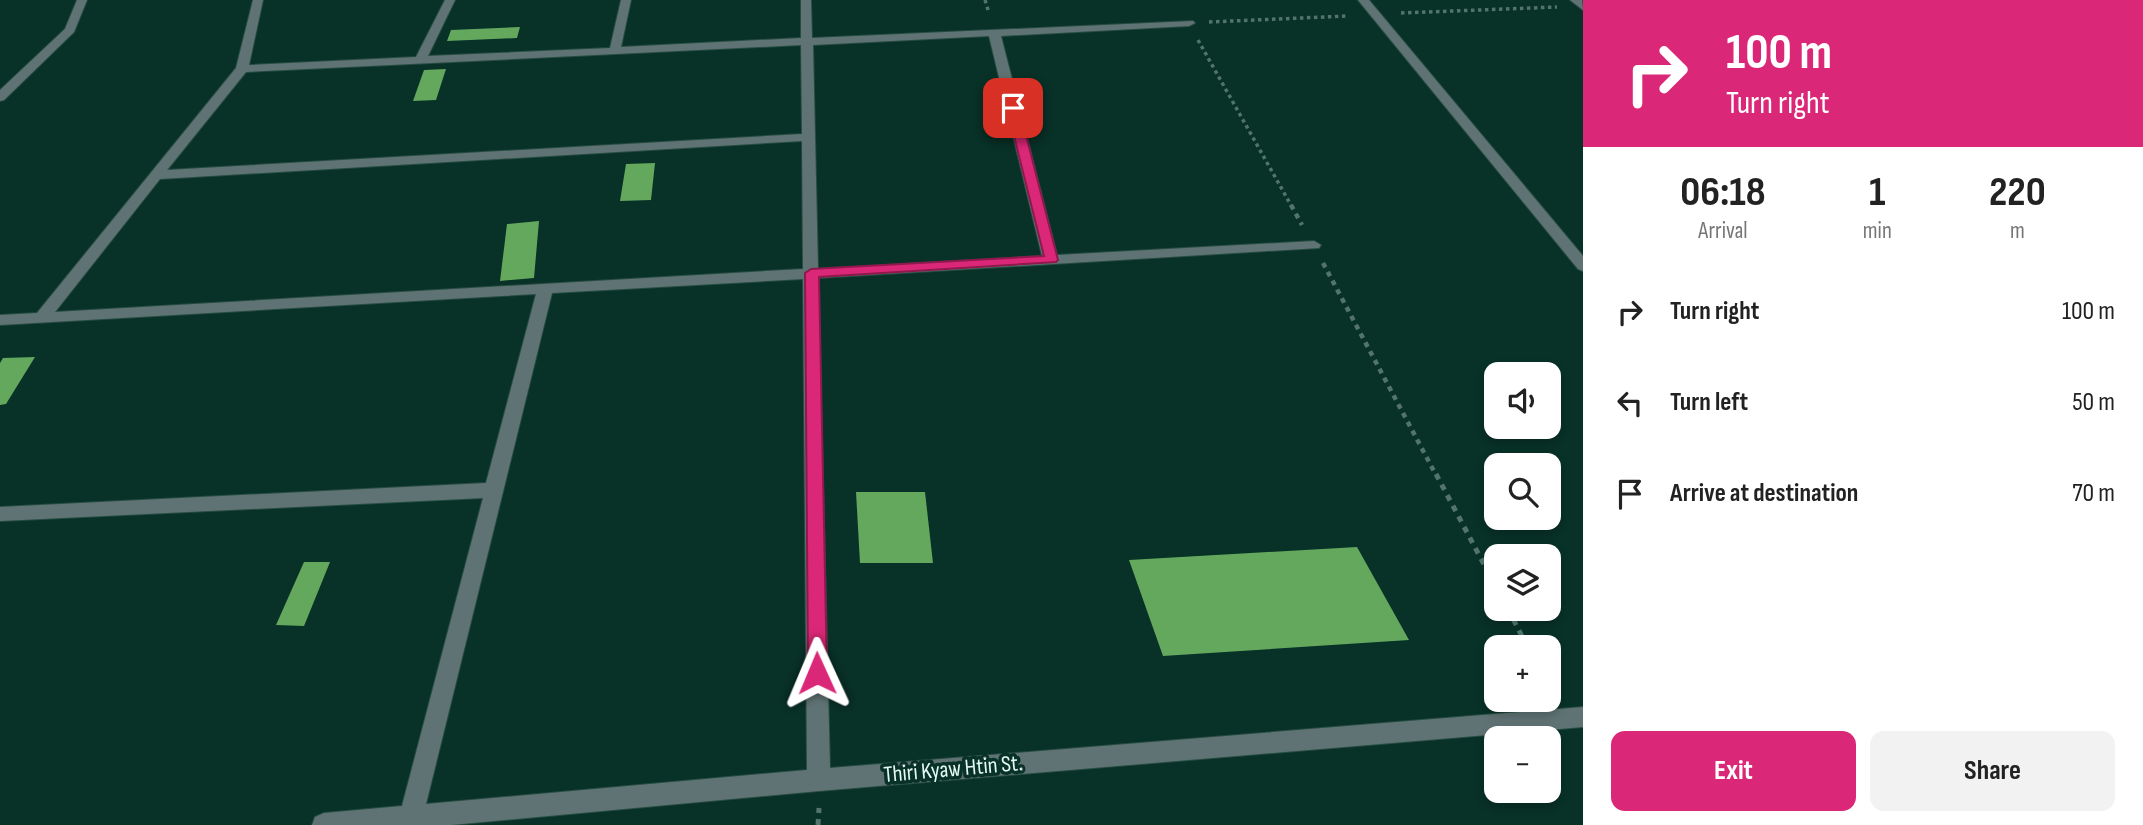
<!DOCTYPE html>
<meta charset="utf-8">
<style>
:root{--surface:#fff;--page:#f2f2f2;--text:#222;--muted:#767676;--accent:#db2777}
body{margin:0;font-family:"Sofia Sans Condensed",sans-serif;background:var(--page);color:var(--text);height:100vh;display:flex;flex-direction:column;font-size:26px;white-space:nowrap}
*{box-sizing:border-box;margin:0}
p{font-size:23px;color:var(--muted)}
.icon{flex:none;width:38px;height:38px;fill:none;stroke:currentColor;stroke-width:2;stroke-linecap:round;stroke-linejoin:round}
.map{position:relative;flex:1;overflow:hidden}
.side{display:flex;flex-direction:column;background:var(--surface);width:560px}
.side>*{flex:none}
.banner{background:#db2777;color:#fff;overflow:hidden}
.tools{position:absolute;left:1484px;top:362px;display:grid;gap:14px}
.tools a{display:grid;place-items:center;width:77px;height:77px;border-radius:14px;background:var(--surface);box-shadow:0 4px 10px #0003;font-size:35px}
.pin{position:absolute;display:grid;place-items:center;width:60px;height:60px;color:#fff;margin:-30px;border-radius:14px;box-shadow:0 4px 10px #0006}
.me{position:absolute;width:77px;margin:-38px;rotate:359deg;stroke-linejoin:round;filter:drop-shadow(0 0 5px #0008)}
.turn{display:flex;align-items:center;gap:24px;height:147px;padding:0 28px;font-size:32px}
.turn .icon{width:91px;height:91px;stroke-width:2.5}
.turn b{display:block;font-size:49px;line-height:60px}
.eta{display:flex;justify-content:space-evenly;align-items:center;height:119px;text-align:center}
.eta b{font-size:42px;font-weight:700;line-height:49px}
.action{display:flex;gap:14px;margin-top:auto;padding:14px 28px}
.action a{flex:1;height:80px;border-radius:14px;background:var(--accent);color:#fff;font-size:28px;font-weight:700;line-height:80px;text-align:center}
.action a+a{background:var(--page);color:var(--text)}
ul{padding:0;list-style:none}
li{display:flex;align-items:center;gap:21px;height:91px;padding:0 28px}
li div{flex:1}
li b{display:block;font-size:26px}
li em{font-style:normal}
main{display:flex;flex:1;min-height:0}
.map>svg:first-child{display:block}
</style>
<main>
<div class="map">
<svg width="1583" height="825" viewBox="0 0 1583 825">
<rect width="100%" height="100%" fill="#083127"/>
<!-- building -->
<g fill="#64a85e">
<path d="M520,27l-3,11 -70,3 4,-11z"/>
<path d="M446,69l-10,31 -23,1 11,-31z"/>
<path d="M655,163l-4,37 -31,1 6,-37z"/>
<path d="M539,221l-5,57 -34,3 7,-57z"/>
<path d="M35,357l-29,47 -6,1v-42l3,-5z"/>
<path d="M856,492h69l8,71h-73z"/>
<path d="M1357,547l52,93 -246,16 -34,-96z"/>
<path d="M304,562h26l-26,64 -28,-1z"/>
</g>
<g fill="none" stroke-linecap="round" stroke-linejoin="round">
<!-- minor casing -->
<g stroke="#274d43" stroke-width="2">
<g id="minor">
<path d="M77,0h10l-13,32 -70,68 -4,1v-11l65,-61z"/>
<path d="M253,0h10l-14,65 167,-8 29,-57h10l-27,56 182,-8 11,-48h10l-10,47 180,-9v-38h10l1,38 381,-17 2,2 -6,3 -188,10 56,219 257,-14 7,4 -2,3 -501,30 12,490 753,-61v20l-764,64 -368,34h-139l3,-8 9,-4 78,-7 81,-308 -483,23v-14l486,-24 50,-189 -536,31v-10l37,-2 199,-245zM989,36l53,220 -224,13 -5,-224zM801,45l1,89 -635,36 79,-98zM802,141l1,128 -748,43 105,-133zM803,279l4,491 -381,34 126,-511z"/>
<path d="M1358,0h11l214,256v15l-5,-2z"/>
<path d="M1570,0h12l1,10z"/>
</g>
</g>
<!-- path-far2 -->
<g stroke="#52746b" stroke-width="3.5" stroke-dasharray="3.5 3.5" stroke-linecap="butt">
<path d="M985,0l4,13"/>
<path d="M1401,13l156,-6"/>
<path d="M1209,22l138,-6"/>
<path d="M1198,40l94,167"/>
</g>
<!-- path-far1 -->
<g stroke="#52746b" stroke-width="4.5" stroke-dasharray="5 5" stroke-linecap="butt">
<path d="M1291,205l11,20"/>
<path d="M1323,263l113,212"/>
</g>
<!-- path -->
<g stroke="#52746b" stroke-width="5" stroke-dasharray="6 6" stroke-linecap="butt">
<path d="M1436,474l60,113"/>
<path d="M1508,609l20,39"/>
<path d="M818,825l1,-17"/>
</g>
<!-- minor -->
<use href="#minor" fill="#607374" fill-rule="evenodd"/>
</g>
<!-- route -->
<path fill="#db2777" stroke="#8e194d" stroke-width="2" d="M1009,106l10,2 39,152 -2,2 -237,15 8,396 -3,6 -7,3 -7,-3 -2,-6 -3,-400 6,-4 233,-13 -37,-148z"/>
<g text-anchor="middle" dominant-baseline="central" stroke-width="7" stroke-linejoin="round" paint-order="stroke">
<!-- near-street labels -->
<g font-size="23" fill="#e4f9f2" stroke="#083127">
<text transform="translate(953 769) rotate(-5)">Thiri Kyaw Htin St.</text>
</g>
</g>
</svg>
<div class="tools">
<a><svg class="icon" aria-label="sound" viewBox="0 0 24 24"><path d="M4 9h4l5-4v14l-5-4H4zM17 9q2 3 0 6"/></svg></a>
<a><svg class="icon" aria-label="search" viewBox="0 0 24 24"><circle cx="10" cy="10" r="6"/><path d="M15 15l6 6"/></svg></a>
<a><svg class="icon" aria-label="layers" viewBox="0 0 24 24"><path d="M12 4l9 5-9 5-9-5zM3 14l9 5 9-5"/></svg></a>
<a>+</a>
<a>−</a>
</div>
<div class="pin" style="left:1013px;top:108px;background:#d93025"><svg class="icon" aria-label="arrive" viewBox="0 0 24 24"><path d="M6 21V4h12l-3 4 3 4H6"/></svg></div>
<svg class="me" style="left:817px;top:673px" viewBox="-20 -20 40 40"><path d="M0-17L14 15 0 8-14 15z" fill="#db2777" stroke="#fff" stroke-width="4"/></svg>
</div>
<section class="side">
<div class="banner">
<div class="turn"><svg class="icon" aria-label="right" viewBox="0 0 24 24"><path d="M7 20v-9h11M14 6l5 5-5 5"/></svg><div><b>100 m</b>Turn right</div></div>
</div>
<div class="eta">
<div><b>06:18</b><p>Arrival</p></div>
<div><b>1</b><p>min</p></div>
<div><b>220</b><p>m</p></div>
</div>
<ul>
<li><svg class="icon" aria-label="right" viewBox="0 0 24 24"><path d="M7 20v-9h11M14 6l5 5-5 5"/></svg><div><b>Turn right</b></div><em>100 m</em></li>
<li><svg class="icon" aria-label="left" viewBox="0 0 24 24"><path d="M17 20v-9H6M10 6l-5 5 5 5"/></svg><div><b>Turn left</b></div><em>50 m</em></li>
<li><svg class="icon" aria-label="arrive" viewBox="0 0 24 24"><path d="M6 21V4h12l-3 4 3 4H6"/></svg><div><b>Arrive at destination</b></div><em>70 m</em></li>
</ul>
<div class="action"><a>Exit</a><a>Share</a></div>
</section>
</main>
